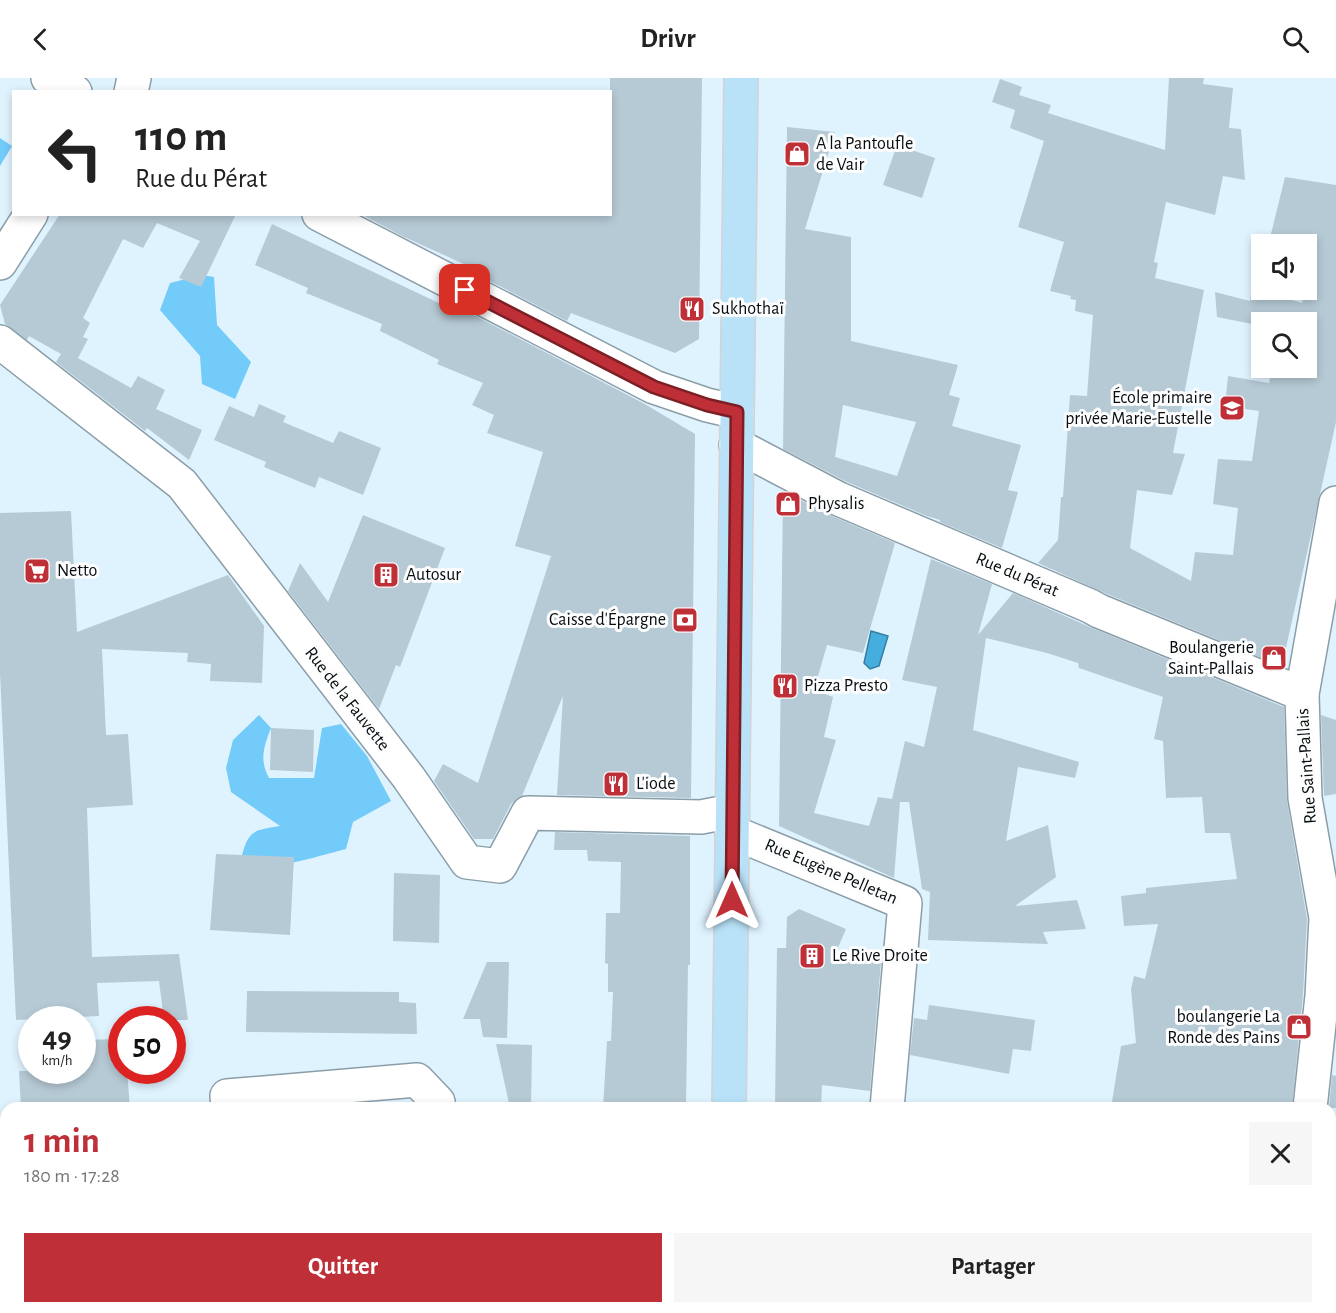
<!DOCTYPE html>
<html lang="fr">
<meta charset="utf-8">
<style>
:root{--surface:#fff;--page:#f6f6f6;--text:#222;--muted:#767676;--accent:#bf2f38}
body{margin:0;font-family:"Alegreya Sans",sans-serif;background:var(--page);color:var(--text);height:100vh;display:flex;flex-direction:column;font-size:22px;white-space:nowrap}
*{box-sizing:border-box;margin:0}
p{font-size:20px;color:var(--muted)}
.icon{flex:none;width:33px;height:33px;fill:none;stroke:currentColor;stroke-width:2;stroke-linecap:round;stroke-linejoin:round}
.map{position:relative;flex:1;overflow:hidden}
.panel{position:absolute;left:0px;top:1024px;width:1336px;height:212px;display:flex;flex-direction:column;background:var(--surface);border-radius:18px 18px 0 0;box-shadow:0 3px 9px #0003}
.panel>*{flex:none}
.guide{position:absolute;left:12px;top:12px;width:600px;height:126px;border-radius:0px;box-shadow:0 3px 9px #0003;background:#fff;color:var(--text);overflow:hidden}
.buttons{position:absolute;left:1251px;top:156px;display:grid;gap:12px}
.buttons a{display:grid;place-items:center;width:66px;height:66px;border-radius:0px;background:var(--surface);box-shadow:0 3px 9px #0003;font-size:30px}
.speed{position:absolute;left:18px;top:928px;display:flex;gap:12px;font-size:30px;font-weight:700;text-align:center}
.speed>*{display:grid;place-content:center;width:78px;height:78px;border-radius:50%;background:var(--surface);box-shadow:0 3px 9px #0003;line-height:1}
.speed small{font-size:15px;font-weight:400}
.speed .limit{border:9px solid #d22;background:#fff;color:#111}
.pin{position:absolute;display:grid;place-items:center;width:51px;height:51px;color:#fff;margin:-26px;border-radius:12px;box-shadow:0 3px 9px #0006}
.me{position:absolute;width:66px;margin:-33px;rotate:0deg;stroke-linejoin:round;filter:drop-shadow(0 0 4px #0008)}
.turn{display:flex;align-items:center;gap:21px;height:126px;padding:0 24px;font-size:27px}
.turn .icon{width:78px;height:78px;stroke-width:2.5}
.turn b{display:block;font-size:42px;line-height:51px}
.round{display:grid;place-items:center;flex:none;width:63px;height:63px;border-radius:0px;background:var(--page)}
.headline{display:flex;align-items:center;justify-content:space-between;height:102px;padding:0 24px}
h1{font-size:36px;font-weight:700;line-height:45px;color:var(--accent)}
.cta{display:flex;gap:12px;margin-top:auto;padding:12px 24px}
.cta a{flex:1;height:69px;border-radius:0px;background:var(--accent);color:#fff;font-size:24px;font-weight:700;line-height:69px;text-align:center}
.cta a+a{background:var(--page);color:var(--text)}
header{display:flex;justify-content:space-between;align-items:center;height:78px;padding:0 24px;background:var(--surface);font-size:27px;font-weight:700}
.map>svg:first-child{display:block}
</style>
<header><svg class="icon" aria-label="back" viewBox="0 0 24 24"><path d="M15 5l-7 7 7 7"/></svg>Drivr<svg class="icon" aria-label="search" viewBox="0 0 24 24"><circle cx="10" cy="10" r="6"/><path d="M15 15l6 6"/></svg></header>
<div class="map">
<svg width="1336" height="1235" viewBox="0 0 1336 1235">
<rect width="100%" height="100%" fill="#dff3ff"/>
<!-- green -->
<g fill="#73cbf9">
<path d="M0,60l12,8 -12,20z"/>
<path d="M202,197l12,2 3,48 34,37 -16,37 -33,-15 -2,-28 -40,-46 10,-27z"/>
<path d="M259,637l12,13c-7,18 -12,32 -2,50h45l8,-50 19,-4 26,32 24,45 -38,21 -7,27c-16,4 -82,24 -95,17 -3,-2 -7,-8 -9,-11 7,-26 14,-25 38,-29l-49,-34 -5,-24 7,-28z"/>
<path d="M28,1230h31v5h-30z"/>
<rect x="351" y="1230" width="60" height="5"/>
<rect x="480" y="1230" width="45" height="5"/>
</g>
<!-- water -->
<path fill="#46aedf" stroke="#337ea1" stroke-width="1.5" d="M871,553l17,5 -9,30 -9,3 -6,-6z"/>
<!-- building -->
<g fill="#b6cad5" fill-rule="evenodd">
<path d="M610,0h92l-3,261 -24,14 -104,-40 -4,8 -91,-47 1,-4 -75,-34 -41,-22h249z"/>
<path d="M1169,0h35l-1,6 30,4 -4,40 12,1 4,51 -22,-4 -8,39 -49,-13 -12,60 4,1 -3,15 49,12 -31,163 12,1 -13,41 -35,-5 -7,58 61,33 4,-29 38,3 5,-47 -25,-4 5,-45 34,2 7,-50 -34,-5 3,-30 41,7 3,-15h34v-46h-44v4l-45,-9 -2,-25 35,9 2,-12 50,14 3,-13h1l8,-42 -8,-2v-2l-36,-6 15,-61 51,8v237l-54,244 -175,-72 -69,-31 20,-23 3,-43h2l7,-102 17,1 6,-81 -18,-4 1,-11 -6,-1 1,-3 -21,-5 14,-49 -46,-15 26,-86 -34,-13 5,-18 -23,-8 8,-23 22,8 -3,8 32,10 -3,8 117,37z"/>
<path d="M787,49l48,5 -30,97 46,8v104l107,24 -9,30 11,3 -8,28 69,19 -13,45 10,2 -16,56 -62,-26v-2l-13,-4 -80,-34 -64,-33zM843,327l73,17 -19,54 -62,-19z"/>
<path d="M897,67l38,13 -13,40 -39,-13z"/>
<path d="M60,136h176l-35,73 -22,-9 21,-37 -43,-18 -14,25 -20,-9 -40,79 7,5 -7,14 5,2 -10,19 53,30 7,-12 27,14 -9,19 46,21 -13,30 -42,-32 -2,3 -89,-69 5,-8 -32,-18 -2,4 -22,-16 -5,-19z"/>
<path d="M272,146l190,90 2,-4 179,93 52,31 -4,364 -134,-3 6,-99 -41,100 -11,8 -18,35h-19l-40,-58 9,-17 35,19 73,-227 -36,-10 28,-94 -56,-19 7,-18 -22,-10 11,-22 -46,-19 2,-4 -59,-29 2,-7 -76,-31 2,-5 -53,-23z"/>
<path d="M259,326l27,12 -3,6 50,21 6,-12 42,17 -18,47 -44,-18 -4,11 -51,-21 2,-5 -52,-22 15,-34 25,11z"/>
<path d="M783,413l49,25 63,27 -32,110 -36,-8 -13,45 19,7 -9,40 12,3 -22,73 55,13 9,-29 14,2 13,-58 19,6 13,-60 -35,-7 29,-121 61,25 -14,51 35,-42 79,35 192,79 3,94 20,118 -4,76 -11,113h-181l10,-62 15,-3 -5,-54 3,-13 11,3 13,-55 -34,2 -3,-30 25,-3v-5l19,-2 72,-7 -7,-46h-25l-3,-36 -36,1 -3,-57 -9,-2 9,-42 -84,-29 -1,-5 -31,-10 -61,-15 -13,92 106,32 -4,16 -57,-11 -12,74 42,-16 8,52 -41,29 62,-6 9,29 -43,3 5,12 -120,-4 2,-48 -8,-3 -13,-87h-9l-6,76 -115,-52z"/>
<path d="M71,433l6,121 151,-57 36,51 -2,57 -52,-2 1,-17 -24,-2 1,-9 -86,-4 4,86 22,-1 5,71 -46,3 5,149 87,-3 9,66h-24l-5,-39 -62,2 2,33 -83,4 -16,-347v-160z"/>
<path d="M363,437l82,33 -45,119 -4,-2 -17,44 -91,-118 12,-28 28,39z"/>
<path d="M1321,637l15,5v74l-12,2z"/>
<path d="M271,650l43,2 -1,42 -43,-2z"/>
<path d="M555,754l135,4v129h-2l-2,143h-83l4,-67h4l2,-49h-5v-28l-3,-1 1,-50h14l1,-51 -33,-1 -1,-11h-33z"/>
<path d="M216,776l78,3 -4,78 -80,-5z"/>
<path d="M394,795l46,2 -1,68 -46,-2z"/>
<path d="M799,831l47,20 -12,28 47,5 -11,129 -48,-6 -1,23h-46l2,-160h9l1,-31z"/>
<path d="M487,884h22l-2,76 -24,-1 -3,-18h-17z"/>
<path d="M247,913l152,1v10l17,1 1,31 -171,-2z"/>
<path d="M929,927l106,15 -4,31 -18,-2 -4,25 -99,-19 4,-37 13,2z"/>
<path d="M122,961v32h5l3,37h-109l-2,-37h63v-31z"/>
<path d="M496,966l36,1 -1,63h-21z"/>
<path d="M1332,997l4,1v32h-7z"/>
</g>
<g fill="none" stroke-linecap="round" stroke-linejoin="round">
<!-- minor casing -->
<g stroke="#8b9ea8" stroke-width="36">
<g id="minor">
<path d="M48,0l27,14"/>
<path d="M131,14l3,-14"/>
<path d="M319,136l335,173 53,18 30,7"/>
<path d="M0,185l31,-49"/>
<path d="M0,264l182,142 227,294 58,84 33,4 28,-53 173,4 31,-6"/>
<path d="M736,367l103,54 251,107 9,5 203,83"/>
<path d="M732,754l173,71 -18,205"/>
<path d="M228,1030l-1,-12 190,-16 21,22 1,6"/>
<path d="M1310,1030l12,-112 4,-78 -21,-120 -3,-104 34,-191"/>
<path d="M1330,1070h6"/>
<path d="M0,1178h6"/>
<path d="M449,1230v5"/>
<path d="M868,1235l1,-5"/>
<path d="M1289,1235l1,-5"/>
</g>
</g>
<!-- major casing -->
<g stroke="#d2d3d4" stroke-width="36">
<g id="major">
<path d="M729,1030l12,-1030"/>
<path d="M727,1235v-5"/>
</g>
</g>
<!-- minor -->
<use href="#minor" stroke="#fff" stroke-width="33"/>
<!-- major -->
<use href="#major" stroke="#b9e2f8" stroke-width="33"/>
</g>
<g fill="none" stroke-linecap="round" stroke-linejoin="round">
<!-- route casing -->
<g stroke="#7c1f24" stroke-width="15">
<path id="route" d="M465,212l189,97 53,18 30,7 -5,488"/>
</g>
<!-- route -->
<use href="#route" stroke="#bf2f38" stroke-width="10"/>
</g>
<!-- icons -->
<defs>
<g id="shop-square" transform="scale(1.35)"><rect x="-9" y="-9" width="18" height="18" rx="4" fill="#bf2f38" stroke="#fdfdfd"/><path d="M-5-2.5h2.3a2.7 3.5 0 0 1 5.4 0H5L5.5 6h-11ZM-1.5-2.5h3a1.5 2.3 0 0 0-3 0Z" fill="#fff"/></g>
<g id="restaurant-square" transform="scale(1.35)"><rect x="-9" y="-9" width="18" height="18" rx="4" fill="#bf2f38" stroke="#fdfdfd"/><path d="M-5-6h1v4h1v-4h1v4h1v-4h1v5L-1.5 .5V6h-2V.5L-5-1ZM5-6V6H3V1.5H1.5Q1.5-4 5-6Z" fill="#fff"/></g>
<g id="school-square" transform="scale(1.35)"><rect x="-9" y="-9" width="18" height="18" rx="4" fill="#bf2f38" stroke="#fdfdfd"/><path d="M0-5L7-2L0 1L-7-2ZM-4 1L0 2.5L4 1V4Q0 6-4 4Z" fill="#fff"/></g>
<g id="supermarket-square" transform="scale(1.35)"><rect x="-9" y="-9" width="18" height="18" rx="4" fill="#bf2f38" stroke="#fdfdfd"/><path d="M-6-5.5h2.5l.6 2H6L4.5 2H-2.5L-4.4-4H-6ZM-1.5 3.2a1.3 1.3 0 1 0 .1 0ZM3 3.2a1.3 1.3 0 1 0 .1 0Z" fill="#fff"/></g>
<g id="building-square" transform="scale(1.35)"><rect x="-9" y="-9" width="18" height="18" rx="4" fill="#bf2f38" stroke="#fdfdfd"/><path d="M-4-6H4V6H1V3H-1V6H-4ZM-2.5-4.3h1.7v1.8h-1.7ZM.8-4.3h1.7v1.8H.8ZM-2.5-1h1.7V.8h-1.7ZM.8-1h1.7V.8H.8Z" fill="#fff"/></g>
<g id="bank-square" transform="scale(1.35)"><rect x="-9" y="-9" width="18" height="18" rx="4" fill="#bf2f38" stroke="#fdfdfd"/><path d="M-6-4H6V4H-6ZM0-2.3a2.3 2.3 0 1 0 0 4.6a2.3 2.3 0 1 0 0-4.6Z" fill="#fff"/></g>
</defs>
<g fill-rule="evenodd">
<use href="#shop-square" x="797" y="76"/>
<use href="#restaurant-square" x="692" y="231"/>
<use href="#school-square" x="1232" y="330"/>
<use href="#shop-square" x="788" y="426"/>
<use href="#supermarket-square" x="37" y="493"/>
<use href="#building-square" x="386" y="497"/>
<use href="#bank-square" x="685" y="542"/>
<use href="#shop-square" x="1274" y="580"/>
<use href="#restaurant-square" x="785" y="608"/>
<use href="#restaurant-square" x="616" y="706"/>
<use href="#building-square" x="812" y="878"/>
<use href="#shop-square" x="1299" y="949"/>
</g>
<g text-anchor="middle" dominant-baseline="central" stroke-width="6" stroke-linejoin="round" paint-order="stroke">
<!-- poi labels -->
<g font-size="18" fill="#060d10" stroke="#fdfdfd" text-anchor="start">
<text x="816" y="66">A la Pantoufle<tspan x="816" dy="21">de Vair</tspan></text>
<text x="712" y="231">Sukhothaï</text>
<text x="1212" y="320" text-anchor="end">École primaire<tspan x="1212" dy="21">privée Marie-Eustelle</tspan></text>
<text x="808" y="426">Physalis</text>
<text x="57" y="493">Netto</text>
<text x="406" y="497">Autosur</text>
<text x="666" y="542" text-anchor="end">Caisse d'Épargne</text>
<text x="1254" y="570" text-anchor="end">Boulangerie<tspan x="1254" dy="21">Saint-Pallais</tspan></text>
<text x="804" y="608">Pizza Presto</text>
<text x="636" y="706">L'iode</text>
<text x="832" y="878">Le Rive Droite</text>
<text x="1280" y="939" text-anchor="end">boulangerie La<tspan x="1280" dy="21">Ronde des Pains</tspan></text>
</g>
<!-- street labels -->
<g font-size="18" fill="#060d10" stroke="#fdfdfd">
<text transform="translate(1017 497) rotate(23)">Rue du Pérat</text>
<text transform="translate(347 621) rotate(52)">Rue de la Fauvette</text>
<text transform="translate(1307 688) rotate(-94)">Rue Saint-Pallais</text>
<text transform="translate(831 794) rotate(23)">Rue Eugène Pelletan</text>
</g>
</g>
</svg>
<div class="buttons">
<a><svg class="icon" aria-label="sound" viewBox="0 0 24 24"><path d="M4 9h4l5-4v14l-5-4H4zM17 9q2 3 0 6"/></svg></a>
<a><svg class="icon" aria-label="search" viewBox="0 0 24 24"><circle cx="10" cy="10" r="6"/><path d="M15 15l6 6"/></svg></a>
</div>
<div class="speed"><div>49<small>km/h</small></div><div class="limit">50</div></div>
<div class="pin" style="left:465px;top:212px;background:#d93025"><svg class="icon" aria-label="arrive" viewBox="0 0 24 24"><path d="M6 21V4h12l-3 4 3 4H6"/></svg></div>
<svg class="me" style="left:732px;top:822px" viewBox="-20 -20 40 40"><path d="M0-17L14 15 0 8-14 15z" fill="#bf2f38" stroke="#fff" stroke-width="4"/></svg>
<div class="guide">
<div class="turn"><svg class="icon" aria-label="left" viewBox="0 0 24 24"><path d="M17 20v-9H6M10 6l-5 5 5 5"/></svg><div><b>110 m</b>Rue du Pérat</div></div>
</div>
<section class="panel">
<div class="headline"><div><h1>1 min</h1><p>180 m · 17:28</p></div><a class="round"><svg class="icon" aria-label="close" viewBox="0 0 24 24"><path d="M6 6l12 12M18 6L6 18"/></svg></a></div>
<div class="cta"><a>Quitter</a><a>Partager</a></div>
</section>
</div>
